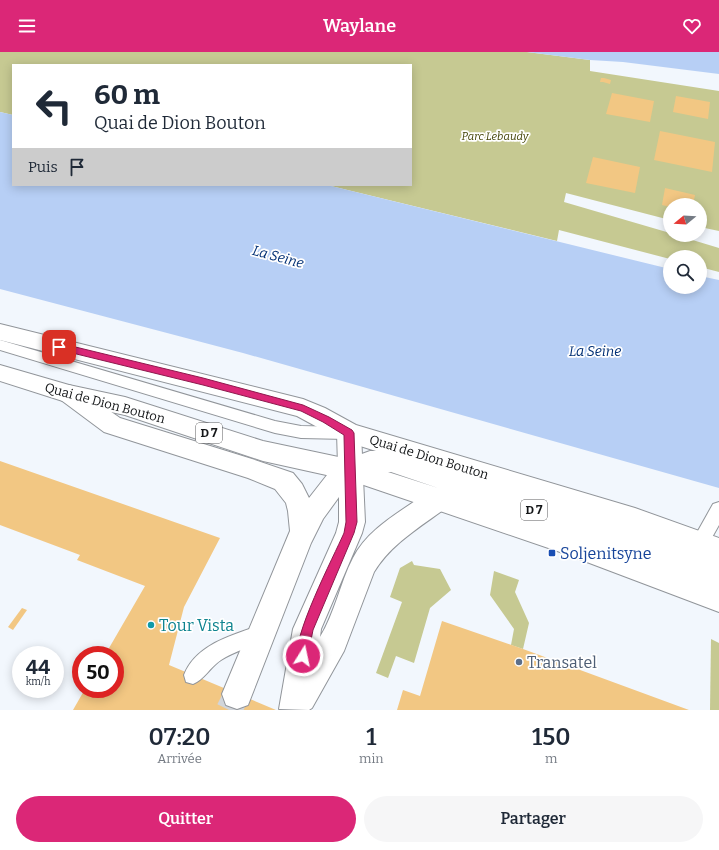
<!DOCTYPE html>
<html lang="fr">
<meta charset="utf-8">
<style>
:root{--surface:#fff;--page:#f6f6f7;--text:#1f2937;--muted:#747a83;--accent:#db2777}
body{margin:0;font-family:Bitter,serif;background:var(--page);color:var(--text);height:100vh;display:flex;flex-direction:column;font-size:15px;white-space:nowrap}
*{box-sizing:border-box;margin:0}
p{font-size:13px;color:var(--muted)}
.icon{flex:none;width:22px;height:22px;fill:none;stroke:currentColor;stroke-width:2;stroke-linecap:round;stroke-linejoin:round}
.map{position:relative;height:658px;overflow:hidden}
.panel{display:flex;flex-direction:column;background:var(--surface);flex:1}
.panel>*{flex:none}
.top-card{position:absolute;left:12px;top:12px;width:400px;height:122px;border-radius:0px;box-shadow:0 2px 10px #0003;background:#fff;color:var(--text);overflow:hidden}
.needle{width:26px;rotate:252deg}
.buttons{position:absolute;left:663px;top:146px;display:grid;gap:8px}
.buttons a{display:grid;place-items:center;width:44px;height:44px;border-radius:50%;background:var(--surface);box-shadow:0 2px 10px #0003;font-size:20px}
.speed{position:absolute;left:12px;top:594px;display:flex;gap:8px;font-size:20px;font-weight:700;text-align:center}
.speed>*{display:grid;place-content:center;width:52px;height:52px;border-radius:50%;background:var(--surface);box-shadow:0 2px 10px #0003;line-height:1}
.speed small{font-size:10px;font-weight:400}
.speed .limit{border:6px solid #d22;background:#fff;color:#111}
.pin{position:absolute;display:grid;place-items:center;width:34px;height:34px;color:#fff;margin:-17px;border-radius:8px;box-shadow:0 2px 6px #0006}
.me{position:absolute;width:44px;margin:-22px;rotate:10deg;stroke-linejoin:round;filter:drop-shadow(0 0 3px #0008)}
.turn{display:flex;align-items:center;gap:14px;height:84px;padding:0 16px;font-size:18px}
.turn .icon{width:52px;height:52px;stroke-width:2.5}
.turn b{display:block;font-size:28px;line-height:34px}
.then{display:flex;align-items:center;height:38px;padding:0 16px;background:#0003;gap:8px;font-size:15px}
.eta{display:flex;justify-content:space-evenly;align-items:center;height:68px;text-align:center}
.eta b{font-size:24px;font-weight:600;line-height:28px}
.primary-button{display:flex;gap:8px;margin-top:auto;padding:8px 16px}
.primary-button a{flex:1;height:46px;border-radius:24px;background:var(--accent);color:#fff;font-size:16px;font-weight:600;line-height:46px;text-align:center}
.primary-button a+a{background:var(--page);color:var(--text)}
header{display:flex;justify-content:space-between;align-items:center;height:52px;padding:0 16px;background:var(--accent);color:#fff;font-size:18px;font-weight:600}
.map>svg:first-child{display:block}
</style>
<header><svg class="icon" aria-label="menu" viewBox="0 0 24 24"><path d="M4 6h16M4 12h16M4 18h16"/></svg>Waylane<svg class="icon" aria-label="heart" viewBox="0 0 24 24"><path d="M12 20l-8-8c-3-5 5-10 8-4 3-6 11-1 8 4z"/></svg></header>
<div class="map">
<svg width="719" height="658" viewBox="0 0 719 658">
<rect width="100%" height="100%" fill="#f2f7fd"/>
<!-- green -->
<g fill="#c6c992">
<path d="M0,0h527l63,8v11l129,20v140l-19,-4v-22h-30v15l-104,-27 -2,9 106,31v2h6l43,13v24l-19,-5v-10h-30v2l-111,-29 -2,11 -230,-56h84v-120h-398v50l-13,-3z"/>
<path d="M412,509l2,4 26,4 11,21 -21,18 -16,55 -18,-7 -8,22 -12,-5 26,-71 -12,-5 10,-29z"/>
<path d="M494,519l25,9 -4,12 14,31 -6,26 -12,-4 3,-16 -24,-34z"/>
<path d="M711,587l8,4v67h-9z"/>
</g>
<!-- water -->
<g fill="#b7cff5">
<path d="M527,0h192v22l-96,-12 -33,-2z"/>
<path d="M0,60l13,3v70h314l343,84v18h30v-11l19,4v208l-476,-135 -243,-64z"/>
</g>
<!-- building -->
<g fill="#f2c783">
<path d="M601,26h3l7,2 -1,4 -7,-2h-3z"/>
<path d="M612,41l42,8 -4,21 -44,-8z"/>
<path d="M676,44l34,6 -2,17 -35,-7z"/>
<path d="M660,79l55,11 -3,30 -58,-12z"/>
<path d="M593,105l47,10 -5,26 -49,-10z"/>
<path d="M665,136l30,7 -2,10h-23v2l-8,-2z"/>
<path d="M0,409l220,77 -36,69 -15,58 107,45h-203l12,-21h30v-34h-10l40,-69 -68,-26 3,-5 -80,-30z"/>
<path d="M22,556l5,2 -14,20 -5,-3z"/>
<path d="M442,569l81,28 166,61h-292l6,-20 17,6z"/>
</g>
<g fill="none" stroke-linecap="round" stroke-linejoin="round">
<!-- secondary-tunnel -->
<path stroke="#d1d5da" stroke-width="26" stroke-dasharray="26 14" stroke-linecap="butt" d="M229,658l8,-16"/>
<!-- service casing -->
<g stroke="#91959a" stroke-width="2">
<g id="service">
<path d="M0,288l275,81 26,5 45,1 5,2 2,4 -2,4 -5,2 -45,-1 -26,-5 -275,-83z"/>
<path d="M719,450v23l-13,23 -6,3 -6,-3 -2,-5 2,-5 19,-34z"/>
<path d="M261,573l6,3 3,6 -3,6c-15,7 -32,11 -46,20 -11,7 -17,20 -28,24l-7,-2 -2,-7c12,-31 49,-40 77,-50z"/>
</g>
</g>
<!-- secondary casing -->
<g stroke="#91959a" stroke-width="2">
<path id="secondary" d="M69,333l8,3 43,30 132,41 41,14 9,11 7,14 18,-23 11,-10 -1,-32 4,-7 8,-3 8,3 4,7 4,89 -3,11 -41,96 -1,8c15,-24 20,-54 33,-79 15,-30 49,-47 75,-66l9,-3 9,3 4,8 -4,8c-26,19 -55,36 -72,64l-30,79 -32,57 -3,2 -30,-1 14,-80 43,-96 3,-11v-25l-16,22 -12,24 -63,162 -11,4 -11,-4 -4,-11 68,-163 -2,-20 -2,-8 -11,-14 -27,-11 -144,-46 -43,-32 -3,-6 3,-6z"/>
</g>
<!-- primary casing -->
<g stroke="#91959a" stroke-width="2">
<path id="primary" d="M0,272l303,75 22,9 31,17 279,83 84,30v74l-156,-59 -214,-73 -86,-19 -138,-46 -56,-12 -69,-22v-16l69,20 56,12 138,44 85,18 22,-8h6l-35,-11 -44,-24 -297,-76zM388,420h3l47,16z"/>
</g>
<!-- service -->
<use href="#service" fill="#fff" fill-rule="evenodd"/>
<!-- secondary -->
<use href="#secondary" fill="#fff" fill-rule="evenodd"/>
<!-- primary -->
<use href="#primary" fill="#fff" fill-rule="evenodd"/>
</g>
<!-- route -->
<path fill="#db2777" stroke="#8e194d" d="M59,291l144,35 100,27 26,12 23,13 2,3 3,89 -3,11 -41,97 -6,30 -4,2 -5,-2c-8,-20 36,-104 46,-127l2,-11 -2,-87 -21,-13 -22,-11 -98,-26 -147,-36 -2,-2z"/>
<!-- markers -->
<rect fill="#1a4fb4" stroke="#fff" stroke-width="1.5" x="548" y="497" width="8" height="8" rx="2"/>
<circle fill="#0f9aa8" stroke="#fff" stroke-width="1.5" cx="151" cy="573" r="4"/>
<circle fill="#5c6f8a" stroke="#fff" stroke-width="1.5" cx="519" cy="610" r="4"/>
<g text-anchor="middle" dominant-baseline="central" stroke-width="3.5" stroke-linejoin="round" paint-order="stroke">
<!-- far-park labels -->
<g font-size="11" font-style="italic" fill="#434407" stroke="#fff">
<text x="495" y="84">Parc Lebaudy</text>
</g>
<!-- shield labels -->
<g fill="#fff" stroke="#5a5b5d" stroke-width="1">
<rect x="196" y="371" width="26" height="20" rx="3"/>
<rect x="521" y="448" width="26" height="20" rx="3"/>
</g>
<g font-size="12" font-weight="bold" fill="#131517">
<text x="209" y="381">D 7</text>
<text x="534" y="458">D 7</text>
</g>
<!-- street labels -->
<g font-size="13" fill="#131517" stroke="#fff">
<text transform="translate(105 351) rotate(15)">Quai de Dion Bouton</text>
<text transform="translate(429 405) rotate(17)">Quai de Dion Bouton</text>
</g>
<!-- water labels -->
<g font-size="14" font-style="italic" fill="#002f74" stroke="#fff">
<text transform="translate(278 205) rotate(15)">La Seine</text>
<text x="595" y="299">La Seine</text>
</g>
<!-- near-transit labels -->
<g font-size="16" fill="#164399" stroke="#fff" text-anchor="start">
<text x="560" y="501">Soljenitsyne</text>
</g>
<!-- near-culture labels -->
<g font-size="16" fill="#0d838f" stroke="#fff" text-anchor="start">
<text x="159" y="573">Tour Vista</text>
</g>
<!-- near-service labels -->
<g font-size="16" fill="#4e5e75" stroke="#fff" text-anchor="start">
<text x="527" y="610">Transatel</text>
</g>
</g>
</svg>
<div class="buttons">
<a><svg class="needle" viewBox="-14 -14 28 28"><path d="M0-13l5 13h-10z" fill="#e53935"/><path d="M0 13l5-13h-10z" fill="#747a83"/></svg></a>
<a><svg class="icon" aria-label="search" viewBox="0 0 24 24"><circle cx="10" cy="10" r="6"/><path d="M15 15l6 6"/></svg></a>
</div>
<div class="speed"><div>44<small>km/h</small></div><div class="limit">50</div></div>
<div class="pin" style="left:59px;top:295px;background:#d93025"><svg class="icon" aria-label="arrive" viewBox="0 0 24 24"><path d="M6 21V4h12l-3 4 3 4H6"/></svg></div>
<svg class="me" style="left:303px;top:604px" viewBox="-20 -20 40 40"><circle r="17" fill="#db2777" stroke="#fff" stroke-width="3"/><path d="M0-11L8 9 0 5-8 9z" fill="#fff"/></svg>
<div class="top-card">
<div class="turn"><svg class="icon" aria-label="left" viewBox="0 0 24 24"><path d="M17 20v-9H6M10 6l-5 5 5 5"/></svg><div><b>60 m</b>Quai de Dion Bouton</div></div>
<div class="then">Puis<svg class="icon" aria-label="arrive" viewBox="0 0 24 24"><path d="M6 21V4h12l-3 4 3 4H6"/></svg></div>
</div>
</div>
<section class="panel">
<div class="eta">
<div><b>07:20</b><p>Arrivée</p></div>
<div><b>1</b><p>min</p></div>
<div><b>150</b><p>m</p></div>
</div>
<div class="primary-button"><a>Quitter</a><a>Partager</a></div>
</section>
